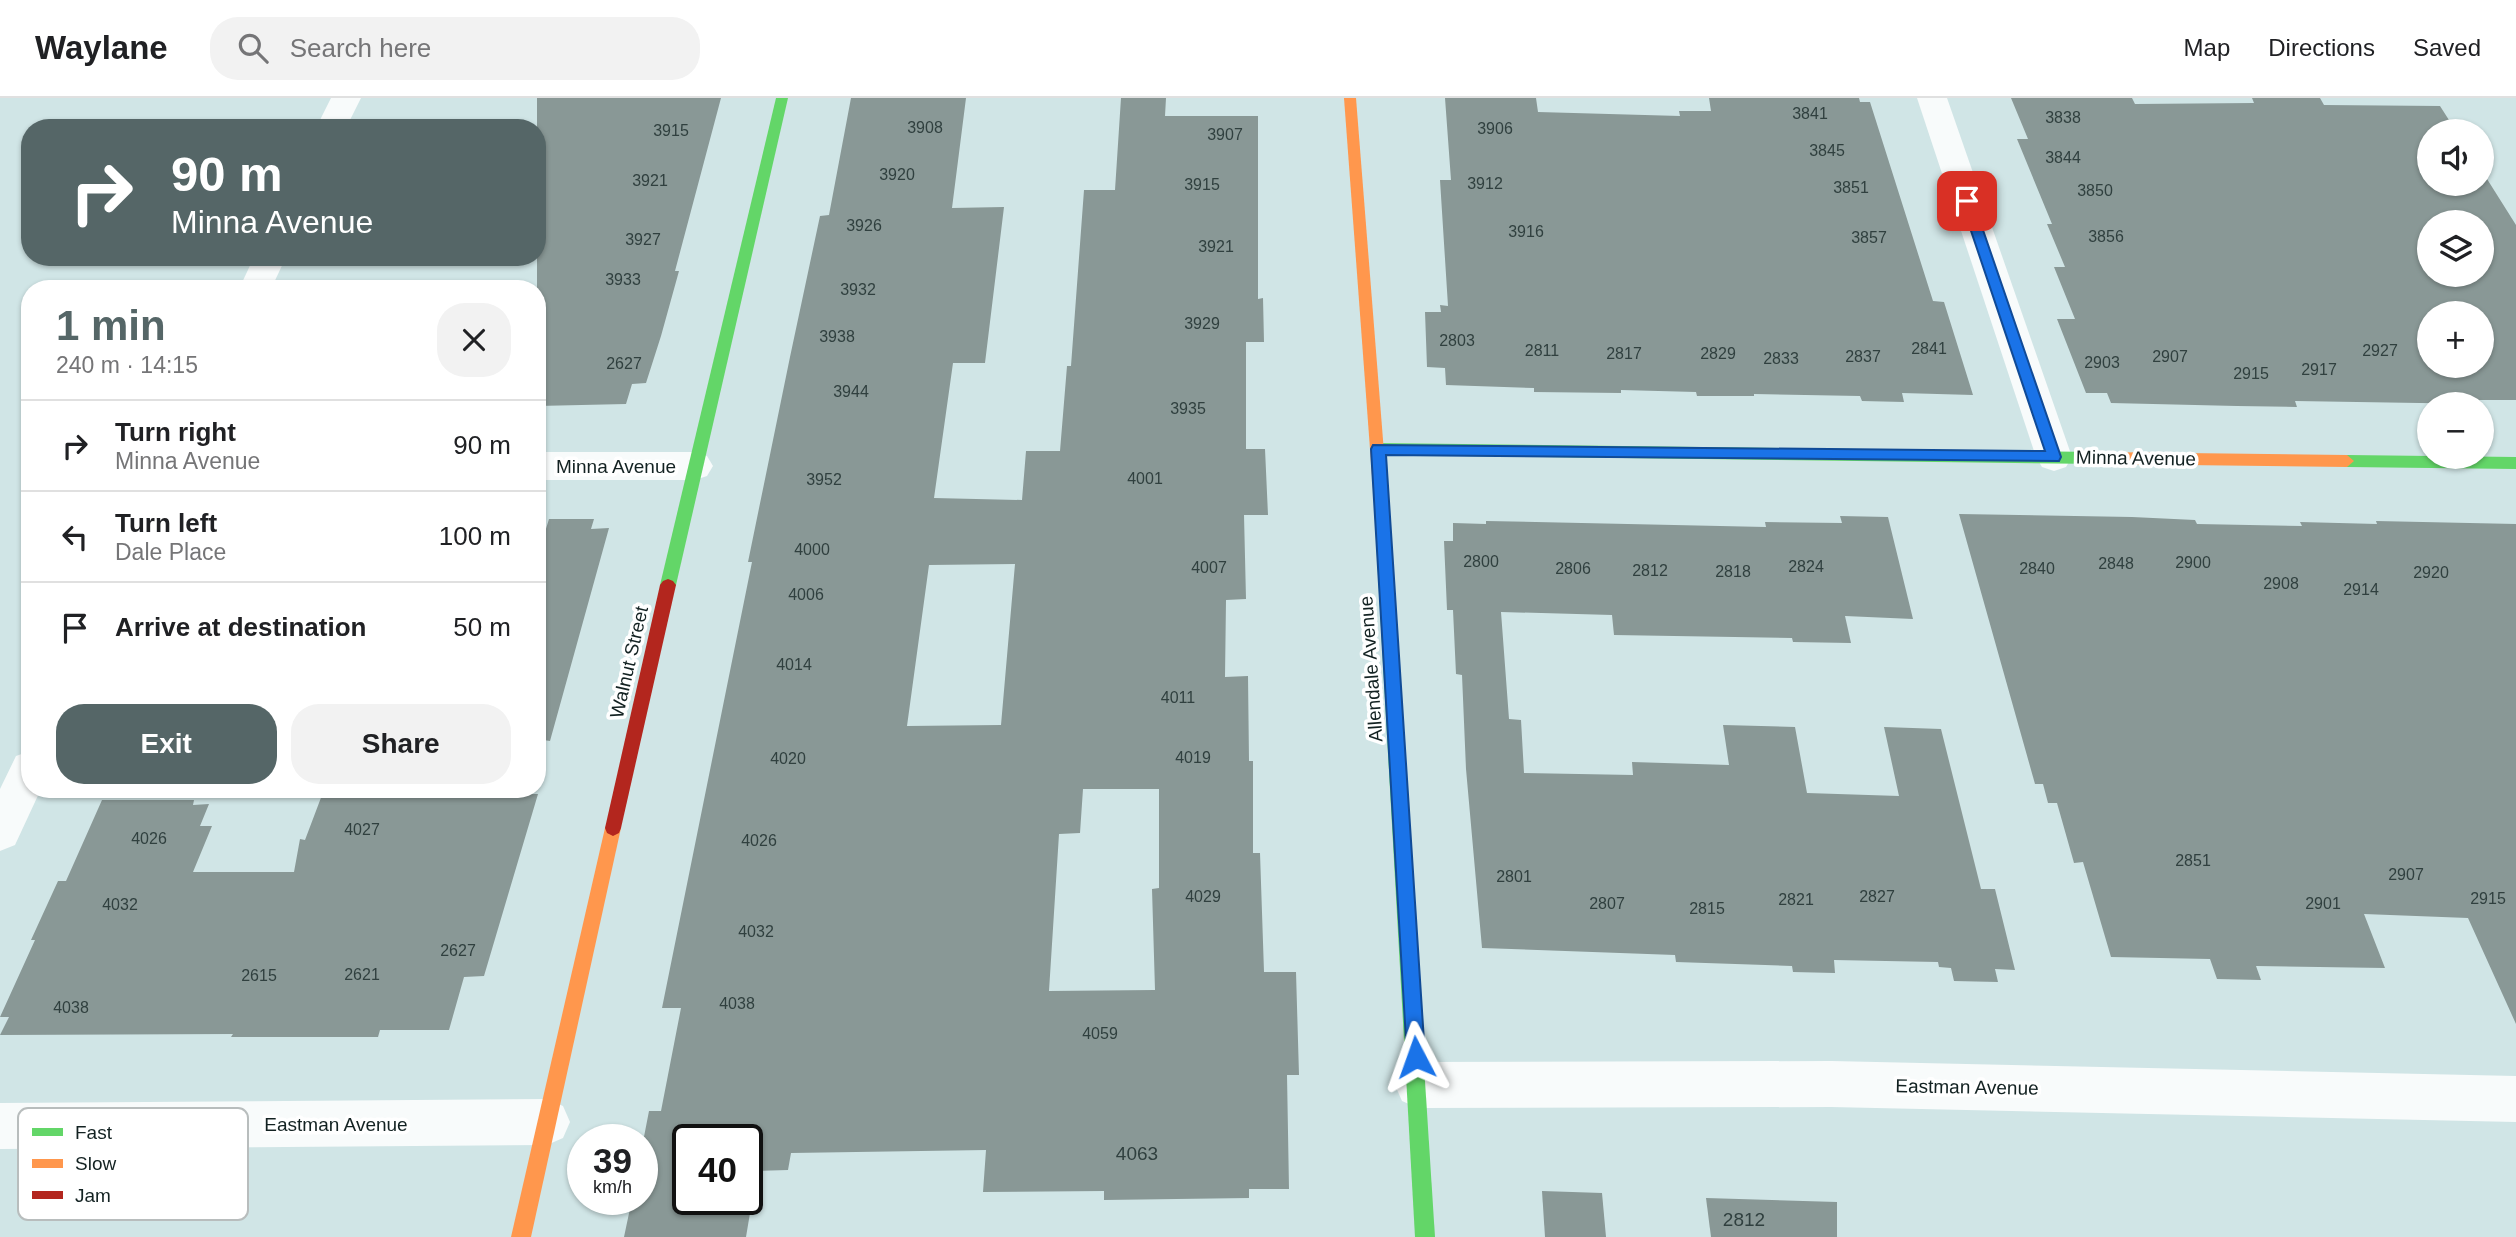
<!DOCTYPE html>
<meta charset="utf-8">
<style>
:root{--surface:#fff;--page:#f2f2f2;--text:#202124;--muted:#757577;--line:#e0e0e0;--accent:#556667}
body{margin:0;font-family:Arial,sans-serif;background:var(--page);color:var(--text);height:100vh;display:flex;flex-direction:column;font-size:26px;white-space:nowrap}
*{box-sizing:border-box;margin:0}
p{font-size:23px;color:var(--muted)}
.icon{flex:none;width:38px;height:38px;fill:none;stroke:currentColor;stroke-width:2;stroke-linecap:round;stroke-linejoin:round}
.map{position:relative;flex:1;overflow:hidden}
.details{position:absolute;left:21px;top:182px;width:525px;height:518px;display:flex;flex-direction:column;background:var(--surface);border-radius:28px;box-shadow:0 2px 5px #0004}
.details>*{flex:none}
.hud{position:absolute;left:21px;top:21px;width:525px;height:147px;border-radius:28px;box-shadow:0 2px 5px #0004;background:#556667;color:#fff;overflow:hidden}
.fabs{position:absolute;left:2417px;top:21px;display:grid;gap:14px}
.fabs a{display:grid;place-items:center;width:77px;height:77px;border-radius:50%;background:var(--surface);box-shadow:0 2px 5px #0004;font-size:35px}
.speed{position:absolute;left:567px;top:1026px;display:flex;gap:14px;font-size:35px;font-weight:700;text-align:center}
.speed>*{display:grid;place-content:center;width:91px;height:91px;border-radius:50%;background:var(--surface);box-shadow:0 2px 5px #0004;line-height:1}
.speed small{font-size:18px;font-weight:400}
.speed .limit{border:4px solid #111;border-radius:10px;background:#fff;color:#111}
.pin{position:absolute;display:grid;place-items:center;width:60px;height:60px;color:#fff;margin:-30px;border-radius:14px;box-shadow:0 4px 10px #0006}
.me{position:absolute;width:77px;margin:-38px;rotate:356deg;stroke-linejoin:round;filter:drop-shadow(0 0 5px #0008)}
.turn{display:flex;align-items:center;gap:24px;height:147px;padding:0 35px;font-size:32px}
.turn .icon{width:91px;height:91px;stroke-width:2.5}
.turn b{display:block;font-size:49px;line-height:60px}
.round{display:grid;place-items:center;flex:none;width:74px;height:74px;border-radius:28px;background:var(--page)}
.overview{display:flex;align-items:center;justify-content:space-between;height:119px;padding:0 35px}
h1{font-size:42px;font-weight:800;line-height:52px;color:var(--accent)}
.cta{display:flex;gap:14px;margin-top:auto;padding:14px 35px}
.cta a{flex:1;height:80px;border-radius:28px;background:var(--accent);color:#fff;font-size:28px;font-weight:800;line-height:80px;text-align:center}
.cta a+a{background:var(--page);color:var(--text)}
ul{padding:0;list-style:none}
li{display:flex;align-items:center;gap:21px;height:91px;padding:0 35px;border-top:2px solid var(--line)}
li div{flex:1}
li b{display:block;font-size:26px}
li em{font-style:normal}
header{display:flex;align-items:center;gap:42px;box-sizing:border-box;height:98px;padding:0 35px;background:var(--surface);border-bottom:2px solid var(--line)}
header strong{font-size:33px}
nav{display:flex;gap:38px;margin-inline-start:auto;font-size:24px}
.search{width:490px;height:63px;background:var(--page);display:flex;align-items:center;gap:18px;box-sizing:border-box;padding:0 24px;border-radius:28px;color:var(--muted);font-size:26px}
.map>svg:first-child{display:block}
</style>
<header>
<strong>Waylane</strong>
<div class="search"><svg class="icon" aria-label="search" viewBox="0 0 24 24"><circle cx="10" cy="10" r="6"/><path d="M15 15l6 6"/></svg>Search here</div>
<nav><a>Map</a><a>Directions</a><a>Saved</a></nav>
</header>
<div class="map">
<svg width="2516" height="1139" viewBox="0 0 2516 1139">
<rect width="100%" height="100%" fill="#d0e5e6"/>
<!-- building -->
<g fill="#899896" fill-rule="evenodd">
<path d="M537,0h184l-46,173h4l-18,65 -15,47 -14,1 -6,20 -89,2z"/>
<path d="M851,0h115l-14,110 52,-1 -19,156h-32l-19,135 88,2 4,-49h34l7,-85h4l13,-176h31l6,-92h45l-1,18h93v183l5,-1 1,44h-18v107h19l3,66h-24l2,84 -20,1 -1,77 23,-1 1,85h4v92h7l4,119h32l3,103h-12l2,114h-40v9l-145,2v-9l-121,1 3,-42 -195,3 -3,17 -31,1 -11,66h-122l8,-38h10v-52l7,-36h12l20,-103h-19l90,-446h-4l42,-205 30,-141 9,-1zM1015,466l-14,161 -94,1 22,-161zM1083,691h76v99l-7,1 3,101 -106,1 10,-157 21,-1zM688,1041h59v60h-59z"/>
<path d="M1445,0h91l2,14 142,4 -1,-5h32l-2,-13h150l1,4h10l63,199 11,1 29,93 -71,-2 2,9 -42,-1 -2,-5 -106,-2v2h-57l-1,-4 -75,-2v3l-87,-1v-4l-88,-3 -1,-17 -18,-1 -2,-55h16l-1,-7 8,1 -8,-126h11z"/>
<path d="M2011,0h121l3,6 119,-1 -2,-5h68l4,7 116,1 16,25h-27v53h53v-13l34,54v175h-37l3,4 -187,-3 2,6 -60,-1 -126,-3 -4,-10h-21l-29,-74h18l-21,-52h11l-18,-43h5l-35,-85h11zM2429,124h53v53h-53zM2429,215h53v53h-53z"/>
<path d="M1959,416l173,3 63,3 2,4 105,2 -2,-4 77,2 -1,-3 140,3v500l-48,-106 -104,-4 21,54 -129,-2 5,14 -44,-1 -7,-20 -99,-2 -28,-95 -9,1 -17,-60h-9l-5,-19h-8z"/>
<path d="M1840,418l48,1 25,102 -68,-3 6,27 -58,-1 -1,-4 -178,-3 -2,-20 -111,-3 8,107 12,1 3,53 109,2 -1,-13 97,3 -6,-40 72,2 12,66 92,3 -15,-69 57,2 40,160h14l20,81 -20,-1 3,13 -44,-1 -3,-13 -12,-1 -1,-5 -104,-2 1,13 -42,-1 -1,-6 -116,-4 -1,-7 -193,-7 -16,-179 -4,-94 -6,-1 -3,-64h-6l-3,-69h9v-18l33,1v-3l280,6 -1,-5 77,1z"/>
<path d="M549,421h45l-3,10 18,-1 -59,213 -13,-2v-181z"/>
<path d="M538,696l-54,182 -20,1 -15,53h-69l-2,7h-147l2,-3 -233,1 9,-18h-9l35,-77h-4l27,-59h8l36,-81h92l-1,5 16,-1 -9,22h12l-19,46h101l6,-33 5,1 17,-45z"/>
<path d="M1542,1093l60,2 4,44h-61z"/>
<path d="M1706,1100l131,4v35h-126z"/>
</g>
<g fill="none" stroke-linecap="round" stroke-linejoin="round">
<!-- street -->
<g fill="#f8fbfb" fill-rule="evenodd">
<path d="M331,0h30l-15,30h-30z"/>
<path d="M1917,0h30l125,359 -6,10 -12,4 -12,-4 -6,-10z"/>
<path d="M254,159h32l-15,32h-32z"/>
<path d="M537,354h158l12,4 6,10 -6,10 -12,4h-158z"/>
<path d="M30,653v38h11l-26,56 -15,6v-62l16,-33z"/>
<path d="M1831,963l685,15v46l-685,-15 -413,1 -16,-7 -7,-16 7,-16 16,-7z"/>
<path d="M547,1001l16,7 7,16 -7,16 -16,7 -547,4v-46z"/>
</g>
<!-- fast -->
<g fill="#63d668" fill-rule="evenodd">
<path d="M776,0h12l-112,487 -3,4h-10l-3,-4z"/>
<path d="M1378,345l722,9 7,6 -7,6 -722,-9 -7,-6z"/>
<path d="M2347,357l169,2v12l-169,-2 -7,-6z"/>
<path d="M1381,399l7,6 47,734h-20l-41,-734z"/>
</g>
<!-- slow -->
<g fill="#ff974d" fill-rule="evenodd">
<path d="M1344,0h12l32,405 -7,6 -7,-6z"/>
<path d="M2100,354l247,3 7,6 -7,6 -247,-3 -7,-6z"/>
<path d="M613,722l6,3 2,5 -90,409h-20l94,-409 2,-5z"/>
</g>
<!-- jam -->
<path fill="#b3261e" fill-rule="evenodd" d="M668,481l5,2 3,4 -55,243 -2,5 -6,3 -6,-3 -2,-5 55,-243 3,-4z"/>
</g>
<!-- route -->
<path fill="#1a73e8" stroke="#114b97" stroke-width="2" d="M1967,98l6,5 88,256 -2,4 -673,-6 39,602 -2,7 -7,3 -6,-3 -3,-7 -36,-608 2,-4 672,6 -84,-250z"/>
<g text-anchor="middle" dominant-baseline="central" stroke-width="7" stroke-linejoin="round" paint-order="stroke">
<!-- number labels -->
<g font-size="16" fill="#30403f">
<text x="1810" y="15">3841</text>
<text x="2063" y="19">3838</text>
<text x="925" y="29">3908</text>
<text x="1495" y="30">3906</text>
<text x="671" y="32">3915</text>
<text x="1225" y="36">3907</text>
<text x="1827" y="52">3845</text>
<text x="2063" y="59">3844</text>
<text x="897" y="76">3920</text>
<text x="650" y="82">3921</text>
<text x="1485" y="85">3912</text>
<text x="1202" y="86">3915</text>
<text x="1851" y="89">3851</text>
<text x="2095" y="92">3850</text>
<text x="864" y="127">3926</text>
<text x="1526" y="133">3916</text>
<text x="2106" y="138">3856</text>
<text x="1869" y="139">3857</text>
<text x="643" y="141">3927</text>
<text x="1216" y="148">3921</text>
<text x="623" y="181">3933</text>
<text x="858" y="191">3932</text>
<text x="1202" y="225">3929</text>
<text x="837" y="238">3938</text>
<text x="1457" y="242">2803</text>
<text x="1929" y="250">2841</text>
<text x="1542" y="252">2811</text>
<text x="2380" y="252">2927</text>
<text x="1624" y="255">2817</text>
<text x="1718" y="255">2829</text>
<text x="1863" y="258">2837</text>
<text x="2170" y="258">2907</text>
<text x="1781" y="260">2833</text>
<text x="2102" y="264">2903</text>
<text x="624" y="265">2627</text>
<text x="2319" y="271">2917</text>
<text x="2251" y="275">2915</text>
<text x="851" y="293">3944</text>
<text x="1188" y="310">3935</text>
<text x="1145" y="380">4001</text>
<text x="824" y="381">3952</text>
<text x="812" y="451">4000</text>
<text x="1481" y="463">2800</text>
<text x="2193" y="464">2900</text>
<text x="2116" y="465">2848</text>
<text x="1806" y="468">2824</text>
<text x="1209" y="469">4007</text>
<text x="1573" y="470">2806</text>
<text x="2037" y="470">2840</text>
<text x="1650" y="472">2812</text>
<text x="1733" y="473">2818</text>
<text x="2431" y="474">2920</text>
<text x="2281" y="485">2908</text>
<text x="2361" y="491">2914</text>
<text x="806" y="496">4006</text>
<text x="794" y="566">4014</text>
<text x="1178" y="599">4011</text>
<text x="1193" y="659">4019</text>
<text x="788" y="660">4020</text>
<text x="362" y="731">4027</text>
<text x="149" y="740">4026</text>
<text x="759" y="742">4026</text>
<text x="2193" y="762">2851</text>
<text x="2406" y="776">2907</text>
<text x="1514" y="778">2801</text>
<text x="1203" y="798">4029</text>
<text x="1877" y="798">2827</text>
<text x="2488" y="800">2915</text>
<text x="1796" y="801">2821</text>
<text x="1607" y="805">2807</text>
<text x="2323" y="805">2901</text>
<text x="120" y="806">4032</text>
<text x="1707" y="810">2815</text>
<text x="756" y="833">4032</text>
<text x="458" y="852">2627</text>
<text x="362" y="876">2621</text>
<text x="259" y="877">2615</text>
<text x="737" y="905">4038</text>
<text x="71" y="909">4038</text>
<text x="1100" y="935">4059</text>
</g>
<!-- street labels -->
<g font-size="19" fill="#132222" stroke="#fff">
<text transform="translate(2136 360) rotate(1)">Minna Avenue</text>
<text x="616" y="368">Minna Avenue</text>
<text transform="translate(629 564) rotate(-77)">Walnut Street</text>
<text transform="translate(1371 571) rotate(-94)">Allendale Avenue</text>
<text transform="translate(1967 989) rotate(1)">Eastman Avenue</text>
<text x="336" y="1026">Eastman Avenue</text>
</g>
<!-- near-number labels -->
<g font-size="19" fill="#30403f">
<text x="1137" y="1055">4063</text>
<text x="1744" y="1121">2812</text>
</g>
</g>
<!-- legend -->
<rect x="18" y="1010" width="230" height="112" rx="10" fill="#fff" stroke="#b8bdbd" stroke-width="2"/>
<rect x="32" y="1030" width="31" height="8" fill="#63d668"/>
<rect x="32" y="1061" width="31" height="9" fill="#ff974d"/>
<rect x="32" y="1093" width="31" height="8" fill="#b3261e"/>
<g font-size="19" fill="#132222">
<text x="75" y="1041">Fast</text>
<text x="75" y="1072">Slow</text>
<text x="75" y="1104">Jam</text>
</g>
</svg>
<div class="fabs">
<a><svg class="icon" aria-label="sound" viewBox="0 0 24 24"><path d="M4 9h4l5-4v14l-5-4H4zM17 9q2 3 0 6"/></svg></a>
<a><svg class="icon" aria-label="layers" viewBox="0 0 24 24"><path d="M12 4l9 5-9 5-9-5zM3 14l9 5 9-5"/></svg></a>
<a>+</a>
<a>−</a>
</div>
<div class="speed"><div>39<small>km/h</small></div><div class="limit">40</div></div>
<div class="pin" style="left:1967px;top:103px;background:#d93025"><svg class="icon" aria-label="arrive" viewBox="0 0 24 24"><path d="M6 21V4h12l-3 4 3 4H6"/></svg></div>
<svg class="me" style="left:1416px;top:959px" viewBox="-20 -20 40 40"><path d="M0-17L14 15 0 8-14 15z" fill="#1a73e8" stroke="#fff" stroke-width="4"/></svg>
<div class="hud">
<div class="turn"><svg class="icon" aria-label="right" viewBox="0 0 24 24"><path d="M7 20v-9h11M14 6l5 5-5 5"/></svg><div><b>90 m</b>Minna Avenue</div></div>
</div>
<section class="details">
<div class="overview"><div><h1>1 min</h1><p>240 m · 14:15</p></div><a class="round"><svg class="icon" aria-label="close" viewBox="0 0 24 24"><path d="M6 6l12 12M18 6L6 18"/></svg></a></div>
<ul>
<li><svg class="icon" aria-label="right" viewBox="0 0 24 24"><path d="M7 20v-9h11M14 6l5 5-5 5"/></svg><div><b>Turn right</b><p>Minna Avenue</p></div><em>90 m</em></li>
<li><svg class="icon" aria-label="left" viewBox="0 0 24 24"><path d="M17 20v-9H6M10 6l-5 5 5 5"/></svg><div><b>Turn left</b><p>Dale Place</p></div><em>100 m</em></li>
<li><svg class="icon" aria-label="arrive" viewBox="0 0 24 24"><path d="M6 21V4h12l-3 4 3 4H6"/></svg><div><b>Arrive at destination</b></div><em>50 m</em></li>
</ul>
<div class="cta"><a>Exit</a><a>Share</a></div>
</section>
</div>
